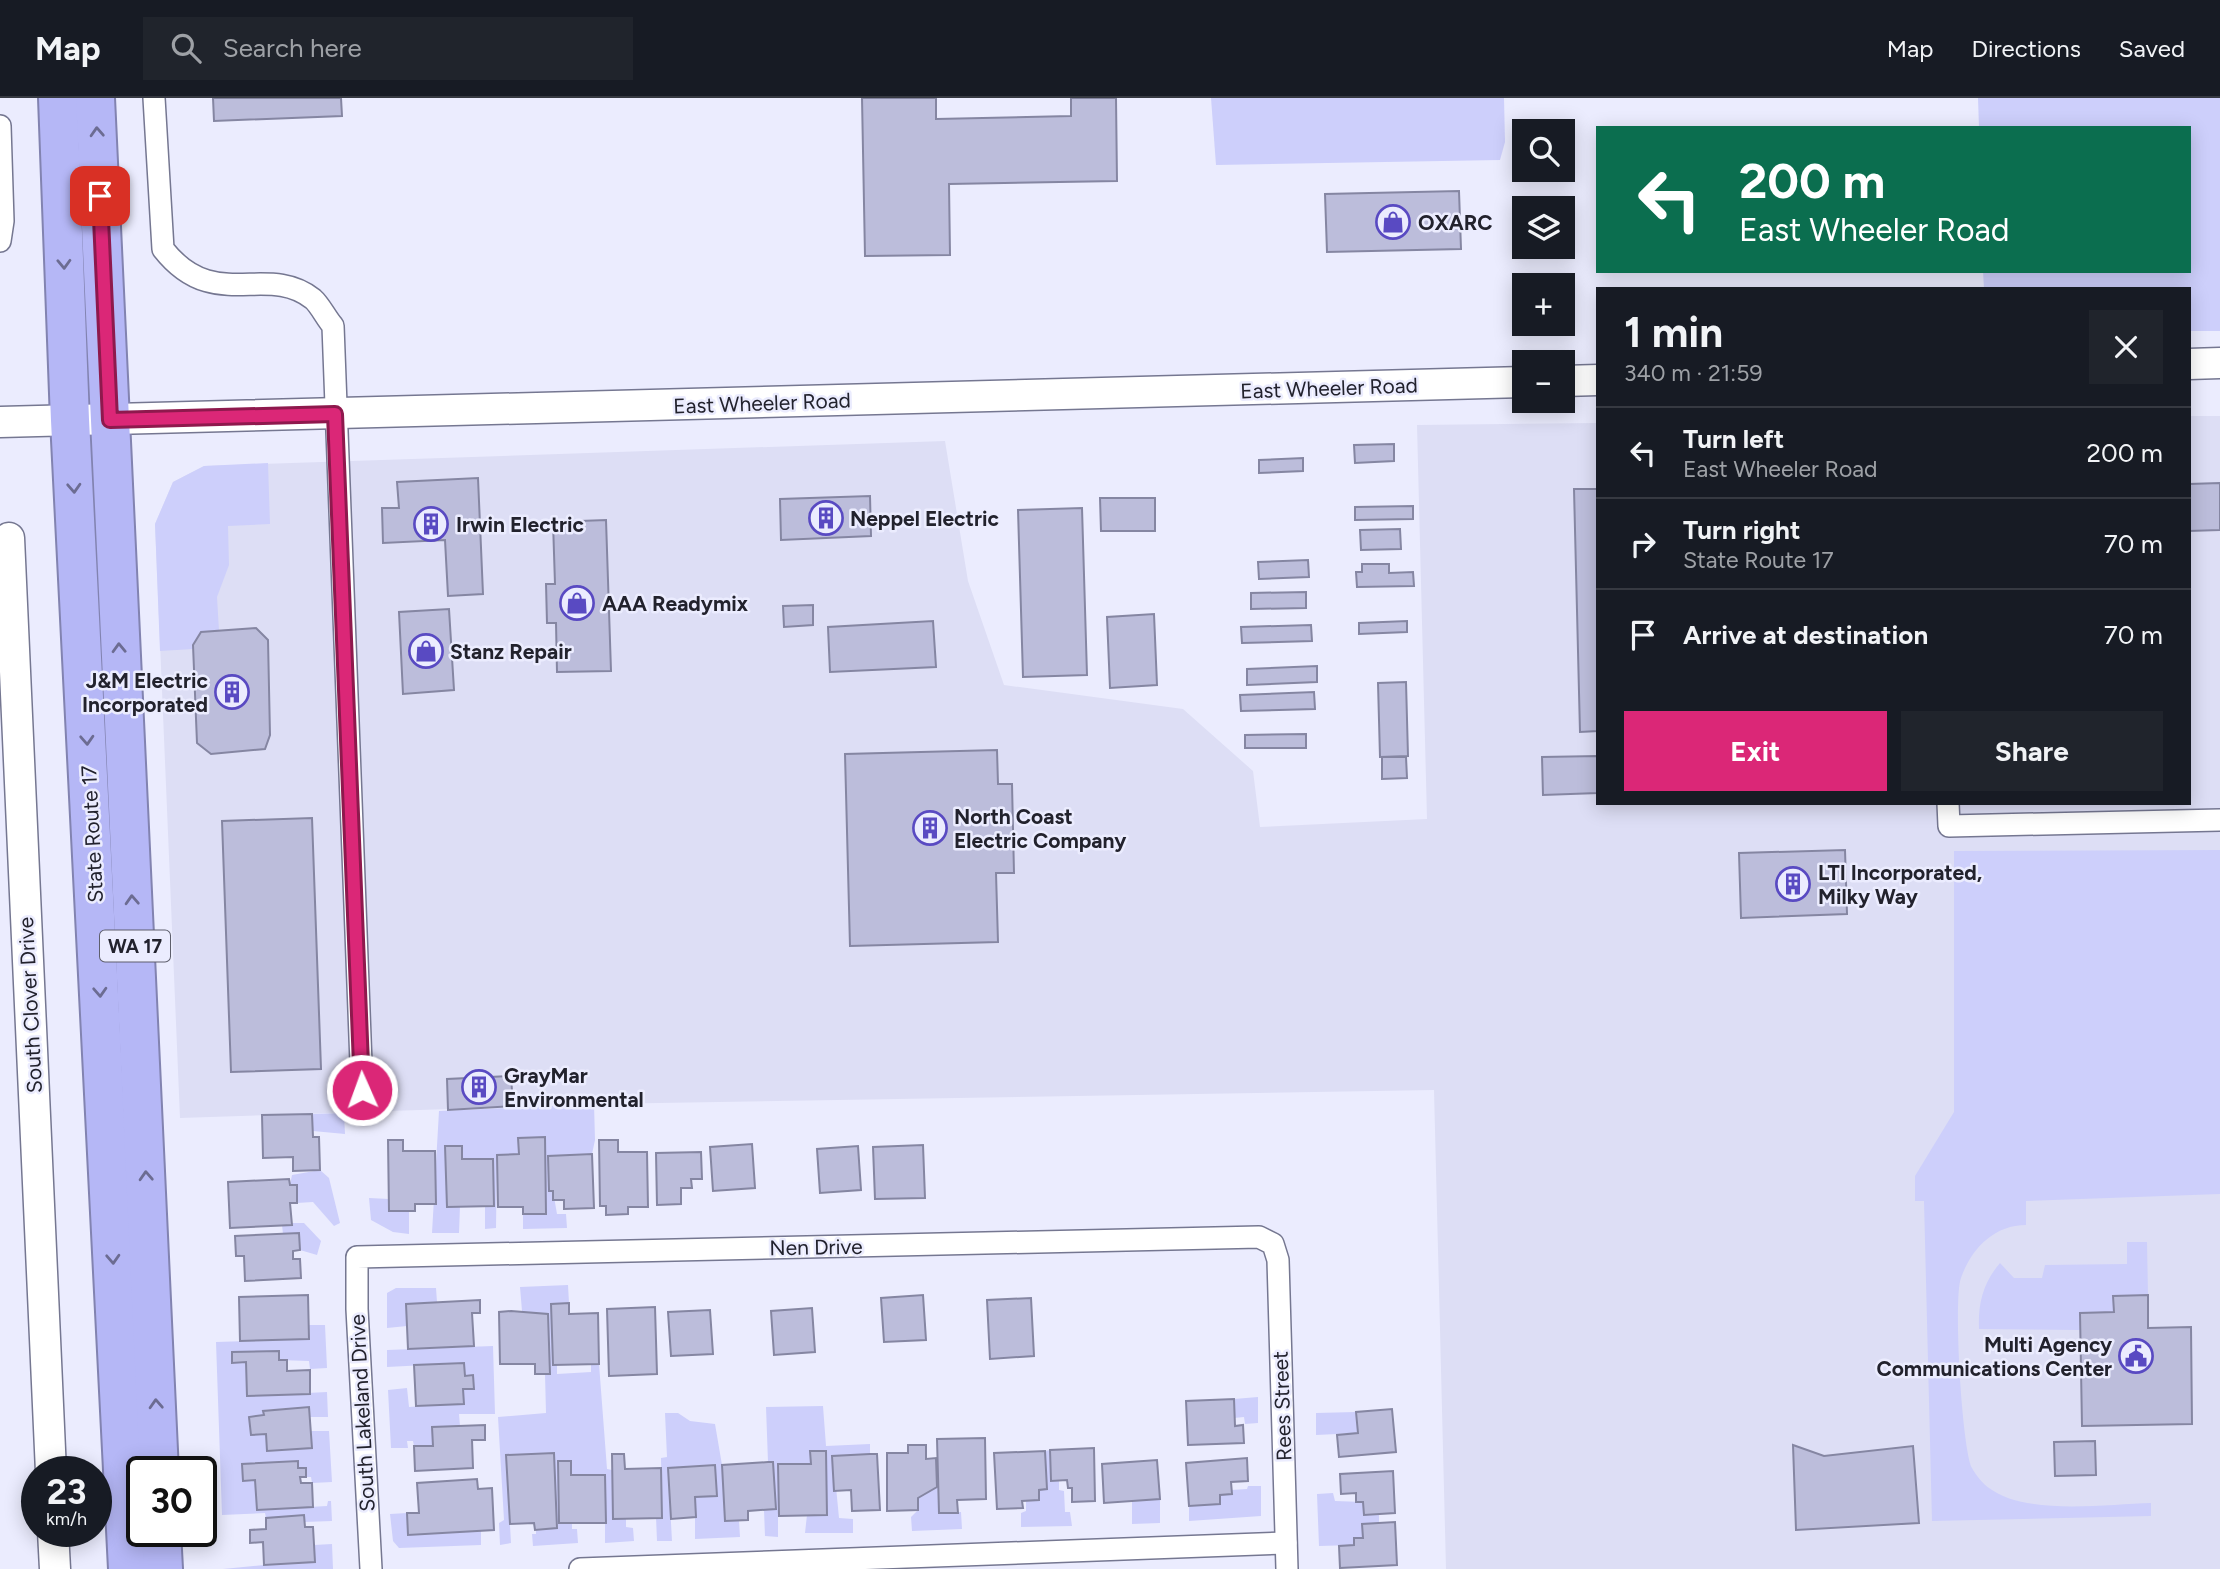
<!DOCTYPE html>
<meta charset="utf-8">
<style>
:root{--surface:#171b24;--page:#20242c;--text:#f1f3f6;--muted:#9ea1a6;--line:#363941;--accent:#db2777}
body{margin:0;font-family:Figtree,sans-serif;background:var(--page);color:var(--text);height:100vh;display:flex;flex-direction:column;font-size:26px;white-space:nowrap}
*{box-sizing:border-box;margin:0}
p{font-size:23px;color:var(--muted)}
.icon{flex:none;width:38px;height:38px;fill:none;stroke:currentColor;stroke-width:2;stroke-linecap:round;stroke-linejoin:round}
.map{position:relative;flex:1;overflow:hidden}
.drawer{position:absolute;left:1596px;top:189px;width:595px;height:518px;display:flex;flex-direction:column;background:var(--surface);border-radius:0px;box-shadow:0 4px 18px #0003}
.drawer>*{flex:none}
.hud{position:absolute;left:1596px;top:28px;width:595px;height:147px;border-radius:0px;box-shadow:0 4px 18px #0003;background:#0b6e4f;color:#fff;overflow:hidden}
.fabs{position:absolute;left:1512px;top:21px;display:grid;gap:14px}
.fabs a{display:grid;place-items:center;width:63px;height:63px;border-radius:0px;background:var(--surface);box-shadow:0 4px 18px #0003;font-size:35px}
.speed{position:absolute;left:21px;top:1358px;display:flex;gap:14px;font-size:35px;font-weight:700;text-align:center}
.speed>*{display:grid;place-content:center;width:91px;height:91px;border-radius:50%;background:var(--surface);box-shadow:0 4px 18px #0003;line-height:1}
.speed small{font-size:18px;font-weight:400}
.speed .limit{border:4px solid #111;border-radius:10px;background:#fff;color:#111}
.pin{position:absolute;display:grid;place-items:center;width:60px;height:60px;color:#fff;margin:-30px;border-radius:14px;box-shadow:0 4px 10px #0006}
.me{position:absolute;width:77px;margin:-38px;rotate:358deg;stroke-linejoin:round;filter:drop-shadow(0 0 5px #0008)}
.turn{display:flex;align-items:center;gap:24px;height:147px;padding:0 28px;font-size:32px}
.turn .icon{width:91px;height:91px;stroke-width:2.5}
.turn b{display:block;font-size:49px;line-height:60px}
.round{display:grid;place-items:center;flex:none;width:74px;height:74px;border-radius:0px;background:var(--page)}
.headline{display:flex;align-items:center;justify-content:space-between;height:119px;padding:0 28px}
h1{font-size:42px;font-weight:700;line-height:52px}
.button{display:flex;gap:14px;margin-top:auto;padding:14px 28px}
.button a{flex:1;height:80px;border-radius:0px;background:var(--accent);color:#fff;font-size:28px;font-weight:700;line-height:80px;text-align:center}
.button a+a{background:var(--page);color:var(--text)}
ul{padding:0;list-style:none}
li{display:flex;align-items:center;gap:21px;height:91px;padding:0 28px;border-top:2px solid var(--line)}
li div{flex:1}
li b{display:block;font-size:26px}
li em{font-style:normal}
header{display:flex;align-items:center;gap:42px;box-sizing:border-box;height:98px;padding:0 35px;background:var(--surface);border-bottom:2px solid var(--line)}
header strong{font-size:33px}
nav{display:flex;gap:38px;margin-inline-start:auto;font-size:24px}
.search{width:490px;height:63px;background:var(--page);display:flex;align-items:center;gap:18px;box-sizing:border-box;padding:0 24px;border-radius:0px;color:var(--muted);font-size:26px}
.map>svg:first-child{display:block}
</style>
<header>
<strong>Map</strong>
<div class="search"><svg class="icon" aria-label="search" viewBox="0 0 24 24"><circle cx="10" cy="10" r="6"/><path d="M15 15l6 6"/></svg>Search here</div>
<nav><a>Map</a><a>Directions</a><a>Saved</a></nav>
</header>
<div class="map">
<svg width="2220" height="1471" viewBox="0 0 2220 1471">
<rect width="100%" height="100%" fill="#ebecfe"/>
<!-- built -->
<path fill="#dddef5" d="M2189,318h31v1153h-774l-12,-479 -835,14 -419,14 -25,-594 18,-42 31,-16 741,-25 23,140 36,104 179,24 70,62 7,56 167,-8 -10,-394 181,-2v380h591z"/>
<!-- green -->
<g fill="#cdcffb">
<path d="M1211,0h293l1,44 -5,18 -284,5z"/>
<path d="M1978,0h242v233h-31v-42h-205l-1,-18h206v-143h-210z"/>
<path d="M268,365l2,61 -42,2 1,39 -12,32 2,34 -18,1 -8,17 -33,2 -5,-127 18,-42 31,-16z"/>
<path d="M2220,752v344l-194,7v24c-32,0 -55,24 -65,53 -8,20 1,170 11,190 3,6 12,17 17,20 37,28 117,16 162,15v13l-219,5 -8,-320h-9v-25l39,-64v-261z"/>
<path d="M594,1006l1,36 -3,14 -44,2 1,35h4l4,23h9l1,14 -44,1v-15l23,-1 -1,-76 -26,1v16l-22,1 -1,73 -11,1v-23l9,-1 -1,-46h-31v-13l-17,1 2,59h13l-1,27h-27l7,-122z"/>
<path d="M344,1015l1,21 -32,-3 -1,-17z"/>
<path d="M320,1072l9,8 11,45 -6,3 -21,-24 -16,1v-18h-7l2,-10z"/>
<path d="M369,1100l20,1v12h20v23l-16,-2 -22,-12z"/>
<path d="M291,1125h13l17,18 -4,14 -17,-5 -17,-16 -1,-9z"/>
<path d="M2127,1144h20l1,53 -34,1v16l-34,1v17l-101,-1c-1,-26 4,-46 21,-66l14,15h28l3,-13 82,-1z"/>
<path d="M568,1187l1,18 -18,1 2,61h4v9l34,-2v-8h8l8,105 5,1 1,48h13v9l7,1 1,13 -29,2v-68h-34l-12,48h13v6h5l1,14 -45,3 -1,-12h4v-4l21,-2 -3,-75 -48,2 5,88 -11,2 -1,-22 5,-3 -6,-103 48,-4 -1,-39h5l-2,-59h-20l-6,-4 -2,-24z"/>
<path d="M396,1190h40l1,14 -31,2 1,22 -20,2v-35z"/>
<path d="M309,1227h16l2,43 -17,1 -1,-8 -30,-1v-8l-46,11 13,-1 1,34 80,-4 1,25h-18l-1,-10 -45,3v5l-15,2 2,18 15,-1 1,17 45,-3 -1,-17h18l3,51 -20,1 -1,-6h-5v-9h-8v-7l-55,20 12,-1 2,30 70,-4 1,-5h3l1,20 -28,1v-7l-38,3 -1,-5 -43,2 -6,-173 93,-3z"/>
<path d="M493,1248l2,68h-36l1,12 -27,20h-19l-1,-5h-6l1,7h-17l-3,-58 19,-2 2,19 55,-4 -1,-14h11l-1,-13h-8l-1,-13 -77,4v-17z"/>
<path d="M1258,1299v26l-13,1 -1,-7 -10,1v-19z"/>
<path d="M823,1308l3,40 44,-2v10l-37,2 6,62 14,1v14h-48l2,-18 20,-1 -2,-63h-14v13l-33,1v72l-13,-1 -1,-26 12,-1 -3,-46 -5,-1 -2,-55z"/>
<path d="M1356,1314l2,21 -42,2v-22z"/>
<path d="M665,1315h13l12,8 25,3 7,41 3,56h14l1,16 -45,2v-42l22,-1 -2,-31 -47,3 4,73h-15l-1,-24h6l-1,-59 6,-1z"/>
<path d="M1050,1352l1,30h8v10l5,1 1,21h5l2,14 -51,1v-14l5,-2v-10l13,-1v-10l8,-1 -2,-38z"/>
<path d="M938,1360l1,55 22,-1 1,17 -50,2 -1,-14 7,-7v-12l19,-11z"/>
<path d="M1248,1388h13v30l-72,5v-15l31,-2v-9l11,-1v-4l16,-1z"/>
<path d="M1333,1395l2,8 28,1 16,12v9l-17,1 1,14h-9v7l-35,1 -2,-52z"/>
<path d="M1160,1401v24l-28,1v-23z"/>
<path d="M407,1415l2,22 72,-4v14l-82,3 -6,-7 -3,-27z"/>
<path d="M332,1446l1,25h-110l41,-4 50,-20z"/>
</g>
<!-- building -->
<g fill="#bcbddb" stroke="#8586a2" stroke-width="2">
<path d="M213,0h128l1,18 -128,5z"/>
<path d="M862,0h74v21l135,-3v-18h45l1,83 -168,3 1,71 -85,1z"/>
<path d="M1459,93l2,58 -134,3 -2,-58z"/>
<path d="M1394,346v17l-39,2 -1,-18z"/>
<path d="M1303,360v13l-44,2v-13z"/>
<path d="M478,380l5,116 -35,2 -3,-56 -62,3 -1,-35h17l-2,-26z"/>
<path d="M2220,385v47l-31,1v-47z"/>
<path d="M1574,391h24v242l-18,1z"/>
<path d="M870,398l1,40 -90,4 -1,-41z"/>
<path d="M1100,400h55v33h-54z"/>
<path d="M1413,408v13l-58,1v-13z"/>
<path d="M1082,410l5,167 -64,2 -5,-167z"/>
<path d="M606,422l5,151 -54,1 -1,-49h-9l-1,-39h9l-2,-62z"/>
<path d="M1400,431l1,20 -40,1 -1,-20z"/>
<path d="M1308,462l1,17 -50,2 -1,-17z"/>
<path d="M1362,466h27v9l24,-1 1,14 -57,1 -1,-15h6z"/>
<path d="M1306,494v16l-55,1v-16z"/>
<path d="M813,507v20l-29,2 -1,-21z"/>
<path d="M449,511l5,81 -51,4 -4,-82z"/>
<path d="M1154,516l3,71 -47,3 -3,-71z"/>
<path d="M933,523l3,46 -106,5 -2,-45z"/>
<path d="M1407,523v11l-48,2v-11z"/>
<path d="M1311,527l1,16 -70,2 -1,-16z"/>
<path d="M256,530l12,12 2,95 -5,14 -54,5 -14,-11 -4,-98 8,-13z"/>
<path d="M1317,568v16l-70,3v-16z"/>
<path d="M1406,584l2,74 -28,1 -2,-74z"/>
<path d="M1314,594l1,17 -74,2 -1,-16z"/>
<path d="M1306,636v14h-61v-13z"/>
<path d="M997,652l1,34h14l2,89h-18l2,69 -148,4 -5,-192z"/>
<path d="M1598,658v37l-55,2 -1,-38z"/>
<path d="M1382,659h24l1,21 -25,1z"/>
<path d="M312,720l9,251 -90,3 -9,-251z"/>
<path d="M1845,752l2,64 -106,4 -2,-65z"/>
<path d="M511,978l2,30 -65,4 -1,-31z"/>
<path d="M312,1016l1,23h6l1,33 -27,1v-14l-30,1 -1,-43z"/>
<path d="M545,1039l1,77h-23v-7h-25l-1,-52 22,-1 -1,-16z"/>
<path d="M388,1042h15v11h32l1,53h-21v7h-26z"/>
<path d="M599,1042h19v12h29l1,55h-20v7l-22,1v-9h-6z"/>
<path d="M752,1046l3,44 -42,3 -3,-44z"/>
<path d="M923,1047l2,53 -50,1 -2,-52z"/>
<path d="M445,1048h17v13h31l1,47 -47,1z"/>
<path d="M858,1048l3,44 -41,3 -3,-44z"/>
<path d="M701,1054l1,27h-11l1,9h-11v16l-24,1 -1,-52z"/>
<path d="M592,1056l2,54 -30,1v-9h-11v-9h-4l-1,-35z"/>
<path d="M289,1081l1,6h7v18h-7l2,22 -62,3 -2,-46z"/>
<path d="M299,1135l1,17 -7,1v8h7l1,19 -56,3 -1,-25h-8l-1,-20z"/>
<path d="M308,1197l1,44 -69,2 -1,-44z"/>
<path d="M923,1197l3,45 -42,2 -3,-44z"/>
<path d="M2148,1197v33l43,-1 1,97 -110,2 -2,-113 34,-1 -1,-16z"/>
<path d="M1031,1200l3,58 -44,3 -3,-59z"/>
<path d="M480,1202v13h-8l2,33 -66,3 -2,-45z"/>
<path d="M569,1205v11l29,-1 1,51 -46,1 -2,-61z"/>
<path d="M655,1209l2,67 -48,2 -2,-67z"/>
<path d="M812,1210l3,44 -41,3 -3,-44z"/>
<path d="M710,1212l3,44 -42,2 -3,-44z"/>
<path d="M511,1213l37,3 2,60h-15v-10h-35l-1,-52z"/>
<path d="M279,1253v9h8v11l23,-1v24l-63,2 -1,-34 -14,1v-11z"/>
<path d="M464,1265l1,13 8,-1 1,14h-11l1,15 -48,2 -2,-41z"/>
<path d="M1234,1301l1,27 8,-1 1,18 -56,2 -2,-44z"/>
<path d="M309,1309l3,41 -45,3 -1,-17 -15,1 -2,-18 15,-2 -1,-4z"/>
<path d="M1392,1311l4,43 -57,5 -2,-22 21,-2 -2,-21z"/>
<path d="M485,1327v15h-13l1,28 -58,3 -1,-25h19l-1,-19z"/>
<path d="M985,1340l1,61 -29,1 1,13h-19l-2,-74z"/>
<path d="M2095,1343l1,34 -41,1 -1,-34z"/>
<path d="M908,1347h18v14l10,-1 1,29 -19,11v12l-31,1v-58h21z"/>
<path d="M1793,1347l31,11 89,-10 6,77 -123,7z"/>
<path d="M1094,1350l1,53 -23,1v-14h-4l-1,-8 -16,1 -1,-31z"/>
<path d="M810,1353h16l1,64 -48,1 -1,-52h33z"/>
<path d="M1045,1353l2,38 -8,1v10l-17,1 1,7 -26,1 -3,-56z"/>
<path d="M554,1355l3,75 -22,2 -1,-7 -24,1 -4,-69z"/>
<path d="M612,1356h12l1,15 36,-1 1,50 -49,1z"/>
<path d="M870,1356h7l3,56 -28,1 -1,-21 -17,1 -2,-35z"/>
<path d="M1247,1360l1,23 -17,1 1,12 -12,1v9l-31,2 -3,-43z"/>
<path d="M1157,1362l3,39 -56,4 -2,-39z"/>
<path d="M298,1363v7h8v9h-6l1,6h11l1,24 -56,3 -2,-30 -12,1 -1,-17z"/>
<path d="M558,1363h13v14h34l1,48h-47z"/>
<path d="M768,1364h5l3,47 -28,2v9l-23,1 -3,-56z"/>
<path d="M715,1367l2,31 -22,1 1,20 -25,2 -3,-51z"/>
<path d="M1393,1373l2,42 -31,2 -1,-13h-7v-9l-15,1 -1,-20z"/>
<path d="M477,1381l1,10 14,-1 2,42 -86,5 -1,-22h12l-2,-30z"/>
<path d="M304,1417l1,12h8l2,35 -51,3 -1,-23 -13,1v-13l16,-1v-11z"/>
<path d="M1395,1424l2,43 -57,3 -1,-22 15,-1v-7h9l-1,-14z"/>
</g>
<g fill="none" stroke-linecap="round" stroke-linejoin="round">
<!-- street casing -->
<g stroke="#757791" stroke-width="24">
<g id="street">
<path d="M154,0l9,151c51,65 103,13 150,50 7,6 13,19 20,27l29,764"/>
<path d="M0,28l3,95 -3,20"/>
<path d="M1948,705l1,23 271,-6"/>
<path d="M371,1471l-14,-260v-52l902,-20 14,7 5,16 9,309"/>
<path d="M580,1471l706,-26"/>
</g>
</g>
<!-- secondary casing -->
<g stroke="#757791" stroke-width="33">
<g id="secondary">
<path d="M2189,266l31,-1"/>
<path d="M1563,283l35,-1"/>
<path d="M0,324l1524,-40"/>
<path d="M9,440l42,934"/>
<path d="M53,1433l2,38"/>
</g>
</g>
<!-- highway casing -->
<g stroke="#8283b0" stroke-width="42">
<g id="highway">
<path d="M58,0l12,322 58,1149"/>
<path d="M95,0l64,1374"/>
<path d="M161,1433l2,38"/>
</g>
</g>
<!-- street -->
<use href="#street" stroke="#fff" stroke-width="21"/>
<!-- secondary -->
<use href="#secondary" stroke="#fff" stroke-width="30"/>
<!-- highway -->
<use href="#highway" stroke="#b5b7f6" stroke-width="38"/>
</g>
<!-- one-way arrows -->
<defs><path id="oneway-chevron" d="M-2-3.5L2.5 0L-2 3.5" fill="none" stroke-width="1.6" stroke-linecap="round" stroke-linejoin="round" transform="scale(1.75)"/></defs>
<g stroke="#6c6c92">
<use href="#oneway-chevron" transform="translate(97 34) rotate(-93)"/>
<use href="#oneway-chevron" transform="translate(64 166) rotate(88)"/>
<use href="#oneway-chevron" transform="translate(74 390) rotate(87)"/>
<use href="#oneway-chevron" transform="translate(119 550) rotate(-92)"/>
<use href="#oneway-chevron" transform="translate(87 642) rotate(87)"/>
<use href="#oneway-chevron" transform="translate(132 802) rotate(-93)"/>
<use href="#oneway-chevron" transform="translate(100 894) rotate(87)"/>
<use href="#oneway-chevron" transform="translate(146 1078) rotate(-93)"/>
<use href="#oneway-chevron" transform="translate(113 1161) rotate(87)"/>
<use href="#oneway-chevron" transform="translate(156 1306) rotate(-93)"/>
</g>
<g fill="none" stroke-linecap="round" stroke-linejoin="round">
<!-- route casing -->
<g stroke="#8e194d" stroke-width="18">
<path id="route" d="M100,98l10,224 225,-6 27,676"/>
</g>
<!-- route -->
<use href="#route" stroke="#db2777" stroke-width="12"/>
</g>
<!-- icons -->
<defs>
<g id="shop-ring" transform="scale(1.75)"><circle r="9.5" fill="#ebecfe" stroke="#594ac2" stroke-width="1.5"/><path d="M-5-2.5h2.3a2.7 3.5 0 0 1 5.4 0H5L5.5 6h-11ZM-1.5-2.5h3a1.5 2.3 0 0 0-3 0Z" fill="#594ac2"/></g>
<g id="building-ring" transform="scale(1.75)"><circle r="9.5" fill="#ebecfe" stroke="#594ac2" stroke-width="1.5"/><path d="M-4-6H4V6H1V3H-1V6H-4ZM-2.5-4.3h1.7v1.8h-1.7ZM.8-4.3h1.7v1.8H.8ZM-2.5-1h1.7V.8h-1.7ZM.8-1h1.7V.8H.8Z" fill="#594ac2"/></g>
<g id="civic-ring" transform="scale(1.75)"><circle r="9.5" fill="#ebecfe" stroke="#594ac2" stroke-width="1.5"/><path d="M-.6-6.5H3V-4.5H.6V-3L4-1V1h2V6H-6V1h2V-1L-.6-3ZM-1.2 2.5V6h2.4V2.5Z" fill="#594ac2"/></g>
</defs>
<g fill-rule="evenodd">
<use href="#shop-ring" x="1393" y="124"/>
<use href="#building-ring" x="826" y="420"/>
<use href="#building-ring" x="431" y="426"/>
<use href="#shop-ring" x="577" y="505"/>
<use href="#shop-ring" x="426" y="553"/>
<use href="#building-ring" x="232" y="594"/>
<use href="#building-ring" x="930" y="730"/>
<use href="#building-ring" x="1793" y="786"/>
<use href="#building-ring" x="479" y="989"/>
<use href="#civic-ring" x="2136" y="1258"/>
</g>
<g text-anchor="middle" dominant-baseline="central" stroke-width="5" stroke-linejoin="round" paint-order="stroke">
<!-- shield labels -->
<rect fill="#ebecfe" stroke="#5e5f6c" stroke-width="2" x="100" y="832.5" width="70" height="31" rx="5"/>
<g font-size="19" font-weight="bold" fill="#22222d">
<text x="135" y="848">WA 17</text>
</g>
<!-- poi labels -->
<g font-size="21" font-weight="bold" fill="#22222d" stroke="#ebecfe" text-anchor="start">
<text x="1418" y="124">OXARC</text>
<text x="850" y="420">Neppel Electric</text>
<text x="456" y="426">Irwin Electric</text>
<text x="602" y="505">AAA Readymix</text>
<text x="450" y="553">Stanz Repair</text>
<text x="208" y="582" text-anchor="end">J&amp;M Electric<tspan x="208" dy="24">Incorporated</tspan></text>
<text x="954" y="718">North Coast<tspan x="954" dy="24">Electric Company</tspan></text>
<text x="1818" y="774">LTI Incorporated,<tspan x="1818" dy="24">Milky Way</tspan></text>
<text x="504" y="977">GrayMar<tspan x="504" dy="24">Environmental</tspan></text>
<text x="2112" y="1246" text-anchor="end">Multi Agency<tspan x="2112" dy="24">Communications Center</tspan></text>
</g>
<!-- street labels -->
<g font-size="21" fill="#22222d" stroke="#ebecfe">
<text transform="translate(1329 290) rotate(-2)">East Wheeler Road</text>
<text transform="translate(762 305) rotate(-2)">East Wheeler Road</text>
<text transform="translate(92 736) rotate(-93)">State Route 17</text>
<text transform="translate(30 907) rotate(-93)">South Clover Drive</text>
<text transform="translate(816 1149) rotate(-1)">Nen Drive</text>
<text transform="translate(1282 1308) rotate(-92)">Rees Street</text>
<text transform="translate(362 1315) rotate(-93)">South Lakeland Drive</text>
</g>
</g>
</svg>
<div class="fabs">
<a><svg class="icon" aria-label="search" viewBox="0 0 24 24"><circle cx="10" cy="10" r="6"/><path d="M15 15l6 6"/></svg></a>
<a><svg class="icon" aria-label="layers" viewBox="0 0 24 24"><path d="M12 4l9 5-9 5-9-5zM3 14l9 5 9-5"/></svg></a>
<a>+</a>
<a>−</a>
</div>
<div class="speed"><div>23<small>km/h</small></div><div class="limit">30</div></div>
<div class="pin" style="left:100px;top:98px;background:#d93025"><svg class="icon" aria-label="arrive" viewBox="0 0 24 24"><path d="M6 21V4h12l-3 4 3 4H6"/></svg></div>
<svg class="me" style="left:362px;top:992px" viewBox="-20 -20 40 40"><circle r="17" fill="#db2777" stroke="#fff" stroke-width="3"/><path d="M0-11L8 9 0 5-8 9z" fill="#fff"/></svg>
<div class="hud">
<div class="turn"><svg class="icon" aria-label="left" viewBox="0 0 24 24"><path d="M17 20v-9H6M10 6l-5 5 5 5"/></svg><div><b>200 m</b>East Wheeler Road</div></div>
</div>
<section class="drawer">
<div class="headline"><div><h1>1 min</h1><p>340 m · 21:59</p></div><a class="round"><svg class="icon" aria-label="close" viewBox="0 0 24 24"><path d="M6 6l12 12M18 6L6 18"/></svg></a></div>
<ul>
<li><svg class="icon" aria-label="left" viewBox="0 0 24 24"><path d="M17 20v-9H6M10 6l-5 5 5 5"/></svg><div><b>Turn left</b><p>East Wheeler Road</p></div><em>200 m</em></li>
<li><svg class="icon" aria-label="right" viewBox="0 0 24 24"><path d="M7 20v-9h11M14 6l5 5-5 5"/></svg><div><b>Turn right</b><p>State Route 17</p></div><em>70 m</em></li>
<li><svg class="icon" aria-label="arrive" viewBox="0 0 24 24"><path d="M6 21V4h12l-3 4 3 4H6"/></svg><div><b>Arrive at destination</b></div><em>70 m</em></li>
</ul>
<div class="button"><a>Exit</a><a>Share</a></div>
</section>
</div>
